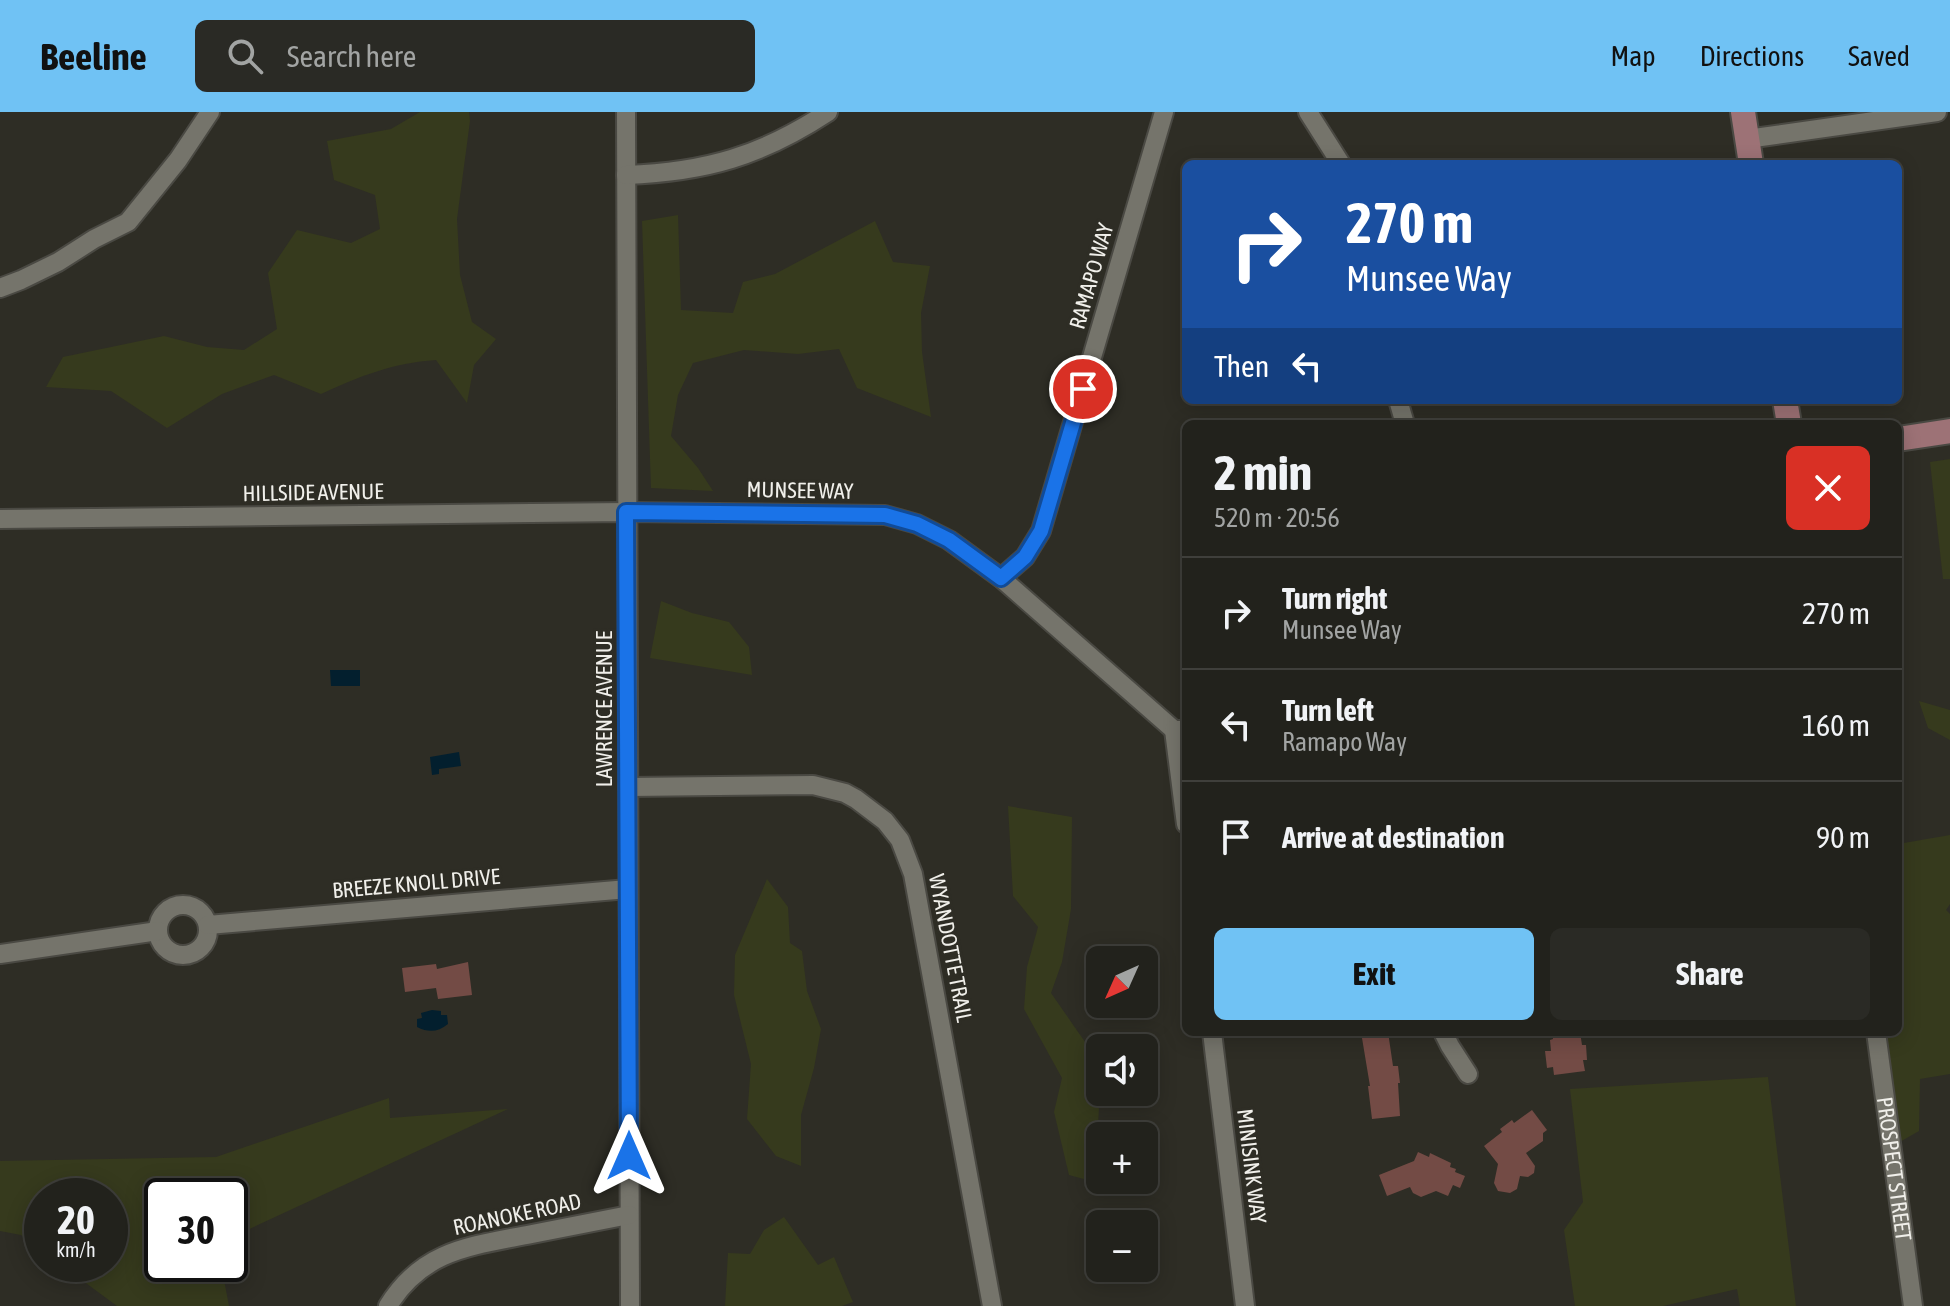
<!DOCTYPE html>
<meta charset="utf-8">
<style>
:root{--surface:#22221c;--page:#2a2a25;--text:#f1f3f6;--muted:#a2a4a3;--line:#3f3f3b;--accent:#70c2f4}
body{margin:0;font-family:"Asap Condensed",sans-serif;background:var(--page);color:var(--text);height:100vh;display:flex;flex-direction:column;font-size:30px;white-space:nowrap}
*{box-sizing:border-box;margin:0}
p{font-size:26px;color:var(--muted)}
.icon{flex:none;width:44px;height:44px;fill:none;stroke:currentColor;stroke-width:2;stroke-linecap:round;stroke-linejoin:round}
.map{position:relative;flex:1;overflow:hidden}
.details{position:absolute;left:1182px;top:308px;width:720px;height:616px;display:flex;flex-direction:column;background:var(--surface);border-radius:12px;box-shadow:0 4px 20px #0003,0 0 0 2px var(--line)}
.details>*{flex:none}
.top-card{position:absolute;left:1182px;top:48px;width:720px;height:244px;border-radius:12px;box-shadow:0 4px 20px #0003,0 0 0 2px var(--line);background:#1a4fa0;color:#fff;overflow:hidden}
.needle{width:52px;rotate:225deg}
.controls{position:absolute;left:1086px;top:834px;display:grid;gap:16px}
.controls a{display:grid;place-items:center;width:72px;height:72px;border-radius:12px;background:var(--surface);box-shadow:0 4px 20px #0003,0 0 0 2px var(--line);font-size:40px}
.speed{position:absolute;left:24px;top:1066px;display:flex;gap:16px;font-size:40px;font-weight:700;text-align:center}
.speed>*{display:grid;place-content:center;width:104px;height:104px;border-radius:50%;background:var(--surface);box-shadow:0 4px 20px #0003,0 0 0 2px var(--line);line-height:1}
.speed small{font-size:20px;font-weight:400}
.speed .limit{border:4px solid #111;border-radius:12px;background:#fff;color:#111}
.pin{position:absolute;display:grid;place-items:center;width:68px;height:68px;color:#fff;margin:-34px;border:4px solid #fff;border-radius:50%;box-shadow:0 2px 8px #0007}
.me{position:absolute;width:88px;margin:-44px;rotate:0deg;stroke-linejoin:round;filter:drop-shadow(0 0 6px #0008)}
.turn{display:flex;align-items:center;gap:28px;height:168px;padding:0 32px;font-size:36px}
.turn .icon{width:104px;height:104px;stroke-width:2.5}
.turn b{display:block;font-size:56px;line-height:68px}
.then{display:flex;align-items:center;height:76px;padding:0 32px;background:#0003;gap:16px;font-size:30px}
.round{display:grid;place-items:center;flex:none;width:84px;height:84px;border-radius:12px;background:var(--page)}
.summary{display:flex;align-items:center;justify-content:space-between;height:136px;padding:0 32px}
h1{font-size:48px;font-weight:700;line-height:60px}
.cta{display:flex;gap:16px;margin-top:auto;padding:16px 32px}
.cta a{flex:1;height:92px;border-radius:12px;background:var(--accent);color:#111;font-size:32px;font-weight:700;line-height:92px;text-align:center}
.cta a+a{background:var(--page);color:var(--text)}
ul{padding:0;list-style:none}
li{display:flex;align-items:center;gap:24px;height:112px;padding:0 32px;border-top:2px solid var(--line)}
li div{flex:1}
li b{display:block;font-size:30px}
li em{font-style:normal}
header{display:flex;align-items:center;gap:48px;box-sizing:border-box;height:112px;padding:0 40px;background:var(--accent);color:#111}
header strong{font-size:38px}
nav{display:flex;gap:44px;margin-inline-start:auto;font-size:28px}
.search{width:560px;height:72px;background:var(--page);display:flex;align-items:center;gap:20px;box-sizing:border-box;padding:0 28px;border-radius:12px;color:var(--muted);font-size:30px}
.map>svg:first-child{display:block}
</style>
<header>
<strong>Beeline</strong>
<div class="search"><svg class="icon" aria-label="search" viewBox="0 0 24 24"><circle cx="10" cy="10" r="6"/><path d="M15 15l6 6"/></svg>Search here</div>
<nav><a>Map</a><a>Directions</a><a>Saved</a></nav>
</header>
<div class="map">
<svg width="1950" height="1194" viewBox="0 0 1950 1194">
<rect width="100%" height="100%" fill="#2e2d25"/>
<!-- green -->
<g fill="#363a1d">
<path d="M420,0h49l1,9 -13,98 3,56 12,47 24,17 -22,26 -7,38 -31,-43c-43,3 -76,16 -115,34l-47,-19 -52,19 -55,34 -56,-37 -65,-4 17,-30 101,-21 43,11 37,3 33,-21 -9,-56 29,-43 54,13 29,-14 -5,-34 -41,-15 -7,-39 64,-12z"/>
<path d="M678,103l3,95 52,3 10,-31 32,-8 100,-53 18,41 37,4 -9,47 1,39 9,65 -74,-29 -18,-39 -41,5 -54,-4 -51,13 -15,32 -7,41 27,32 15,23 -62,-3 -9,-267z"/>
<path d="M1950,347v120h-7l-13,-117z"/>
<path d="M661,489l31,12 37,9 20,25 3,28 -102,-17z"/>
<path d="M1919,589l31,9v30l-22,-12z"/>
<path d="M1008,694l64,11 -1,92 -9,53 -11,31 41,59 7,55 -4,75 -26,-7 -15,-63 8,-34 -38,-69 3,-42 11,-40 -25,-31z"/>
<path d="M1950,723v69l-4,6 4,4v160l-30,5 -1,52 -21,12 -14,-111h14v-188z"/>
<path d="M767,767l21,28 2,36 12,8 5,40 14,38 -7,39 -13,47v51l-25,-10 -29,-37 4,-55 -17,-69 1,-40z"/>
<path d="M1768,965l28,229h-56l-3,-17 -74,17h-88l-11,-76 19,-28 -13,-113z"/>
<path d="M389,986l1,20 118,-9 -278,129v-42h-68v68h59l8,42h-112l-57,-42h50v-68h-68v55l-21,-16 -21,-4v-70l216,-4z"/>
<path d="M784,1105l34,48 16,-8 19,45 -11,4h-117l3,-53 22,1 14,-24z"/>
</g>
<!-- water -->
<g fill="#031f2e">
<path d="M330,558h30v16h-29z"/>
<path d="M459,640l2,14 -22,3v5l-7,1 -2,-18z"/>
<path d="M432,898l9,1v4h6l1,9c-10,8 -19,9 -31,3v-8l5,-1 -1,-5z"/>
</g>
<!-- building -->
<g fill="#734b45">
<path d="M468,850l4,33 -34,4 -2,-11 -31,4 -3,-24 34,-4 1,5z"/>
<path d="M1361,920h27l5,34h5l2,17h-2l2,33 -28,3 -4,-33h2z"/>
<path d="M1552,920h28l2,13h4l1,15h-4l2,11 -31,4 -1,-8 -6,1 -2,-17h6l-1,-11 3,-1z"/>
<path d="M1532,998l15,20 -4,3v8l-17,12 9,13 -1,7 -6,4 -8,-1 -3,13 -7,4 -12,-2 -4,-8 4,-19 -14,-18 18,-14 -2,-3 12,-9 2,3z"/>
<path d="M1418,1040l11,5 1,-4 21,10 -1,4 6,2 -1,3 10,4 -5,12 -7,-3 -5,11 -12,-5 -15,6 -8,-4 -3,-6 -23,9 -8,-21 35,-14z"/>
</g>
<g fill="none" stroke-linecap="round" stroke-linejoin="round">
<!-- street casing -->
<g stroke="#4a4943" stroke-width="22">
<g id="street">
<path d="M626,0l4,1194"/>
<path d="M1308,0l33,52"/>
<path d="M1747,27l190,-27"/>
<path d="M626,63c80,-3 135,-19 202,-63"/>
<path d="M0,176l21,-8 37,-18 36,-23 34,-17 50,-62 32,-48"/>
<path d="M1398,288l7,24"/>
<path d="M0,407l626,-7 259,3 32,9 32,16 52,38 173,152h12"/>
<path d="M1001,466l24,-21 16,-26 123,-419"/>
<path d="M1174,618l12,94"/>
<path d="M628,675l185,-2 32,8 11,6 29,22 15,19 13,34 79,432"/>
<circle cx="183" cy="818" r="25"/>
<path d="M208,813l420,-36"/>
<path d="M0,842l158,-23"/>
<path d="M1212,920l33,274"/>
<path d="M1443,920l7,14 18,28"/>
<path id="s1" d="M1876,920l37,274"/>
<path d="M388,1194c35,-57 84,-60 144,-72 32,-6 65,-13 97,-19"/>
</g>
</g>
<!-- secondary casing -->
<g stroke="#4a4943" stroke-width="28">
<g id="secondary">
<path d="M1743,0l8,52"/>
<path d="M1785,288l4,24"/>
<path d="M1898,327l52,-8"/>
</g>
</g>
<!-- street -->
<use href="#street" stroke="#75746b" stroke-width="18"/>
<!-- secondary -->
<use href="#secondary" stroke="#9d7276" stroke-width="24"/>
</g>
<g fill="none" stroke-linecap="round" stroke-linejoin="round">
<!-- route casing -->
<g stroke="#114b97" stroke-width="20">
<path id="route" d="M629,1044l-3,-644 259,3 32,9 32,16 52,38 24,-21 16,-26 42,-142"/>
</g>
<!-- route -->
<use href="#route" stroke="#1a73e8" stroke-width="14"/>
</g>
<g text-anchor="middle" dominant-baseline="central" stroke-width="6" stroke-linejoin="round" paint-order="stroke">
<!-- street labels -->
<g font-size="22" fill="#f0efea" stroke="#2e2d25">
<text transform="translate(1091 164) rotate(-74)">RAMAPO WAY</text>
<text transform="translate(800 378) rotate(1)">MUNSEE WAY</text>
<text transform="translate(313 380) rotate(-1)">HILLSIDE AVENUE</text>
<text transform="translate(604 597) rotate(-90)">LAWRENCE AVENUE</text>
<text transform="translate(416 771) rotate(-5)">BREEZE KNOLL DRIVE</text>
<text transform="translate(951 836) rotate(79)">WYANDOTTE TRAIL</text>
<text transform="translate(1252 1054) rotate(83)">MINISINK WAY</text>
<text stroke="none"><textPath href="#s1" startOffset="138">PROSPECT STREET</textPath></text>
<text transform="translate(517 1102) rotate(-12)">ROANOKE ROAD</text>
</g>
</g>
</svg>
<div class="controls">
<a><svg class="needle" viewBox="-14 -14 28 28"><path d="M0-13l5 13h-10z" fill="#e53935"/><path d="M0 13l5-13h-10z" fill="#a2a4a3"/></svg></a>
<a><svg class="icon" aria-label="sound" viewBox="0 0 24 24"><path d="M4 9h4l5-4v14l-5-4H4zM17 9q2 3 0 6"/></svg></a>
<a>+</a>
<a>−</a>
</div>
<div class="speed"><div>20<small>km/h</small></div><div class="limit">30</div></div>
<div class="pin" style="left:1083px;top:277px;background:#d93025"><svg class="icon" aria-label="arrive" viewBox="0 0 24 24"><path d="M6 21V4h12l-3 4 3 4H6"/></svg></div>
<svg class="me" style="left:629px;top:1044px" viewBox="-20 -20 40 40"><path d="M0-17L14 15 0 8-14 15z" fill="#1a73e8" stroke="#fff" stroke-width="4"/></svg>
<div class="top-card">
<div class="turn"><svg class="icon" aria-label="right" viewBox="0 0 24 24"><path d="M7 20v-9h11M14 6l5 5-5 5"/></svg><div><b>270 m</b>Munsee Way</div></div>
<div class="then">Then<svg class="icon" aria-label="left" viewBox="0 0 24 24"><path d="M17 20v-9H6M10 6l-5 5 5 5"/></svg></div>
</div>
<section class="details">
<div class="summary"><div><h1>2 min</h1><p>520 m · 20:56</p></div><a class="round" style="background:#d93025;color:#fff"><svg class="icon" aria-label="close" viewBox="0 0 24 24"><path d="M6 6l12 12M18 6L6 18"/></svg></a></div>
<ul>
<li><svg class="icon" aria-label="right" viewBox="0 0 24 24"><path d="M7 20v-9h11M14 6l5 5-5 5"/></svg><div><b>Turn right</b><p>Munsee Way</p></div><em>270 m</em></li>
<li><svg class="icon" aria-label="left" viewBox="0 0 24 24"><path d="M17 20v-9H6M10 6l-5 5 5 5"/></svg><div><b>Turn left</b><p>Ramapo Way</p></div><em>160 m</em></li>
<li><svg class="icon" aria-label="arrive" viewBox="0 0 24 24"><path d="M6 21V4h12l-3 4 3 4H6"/></svg><div><b>Arrive at destination</b></div><em>90 m</em></li>
</ul>
<div class="cta"><a>Exit</a><a>Share</a></div>
</section>
</div>
